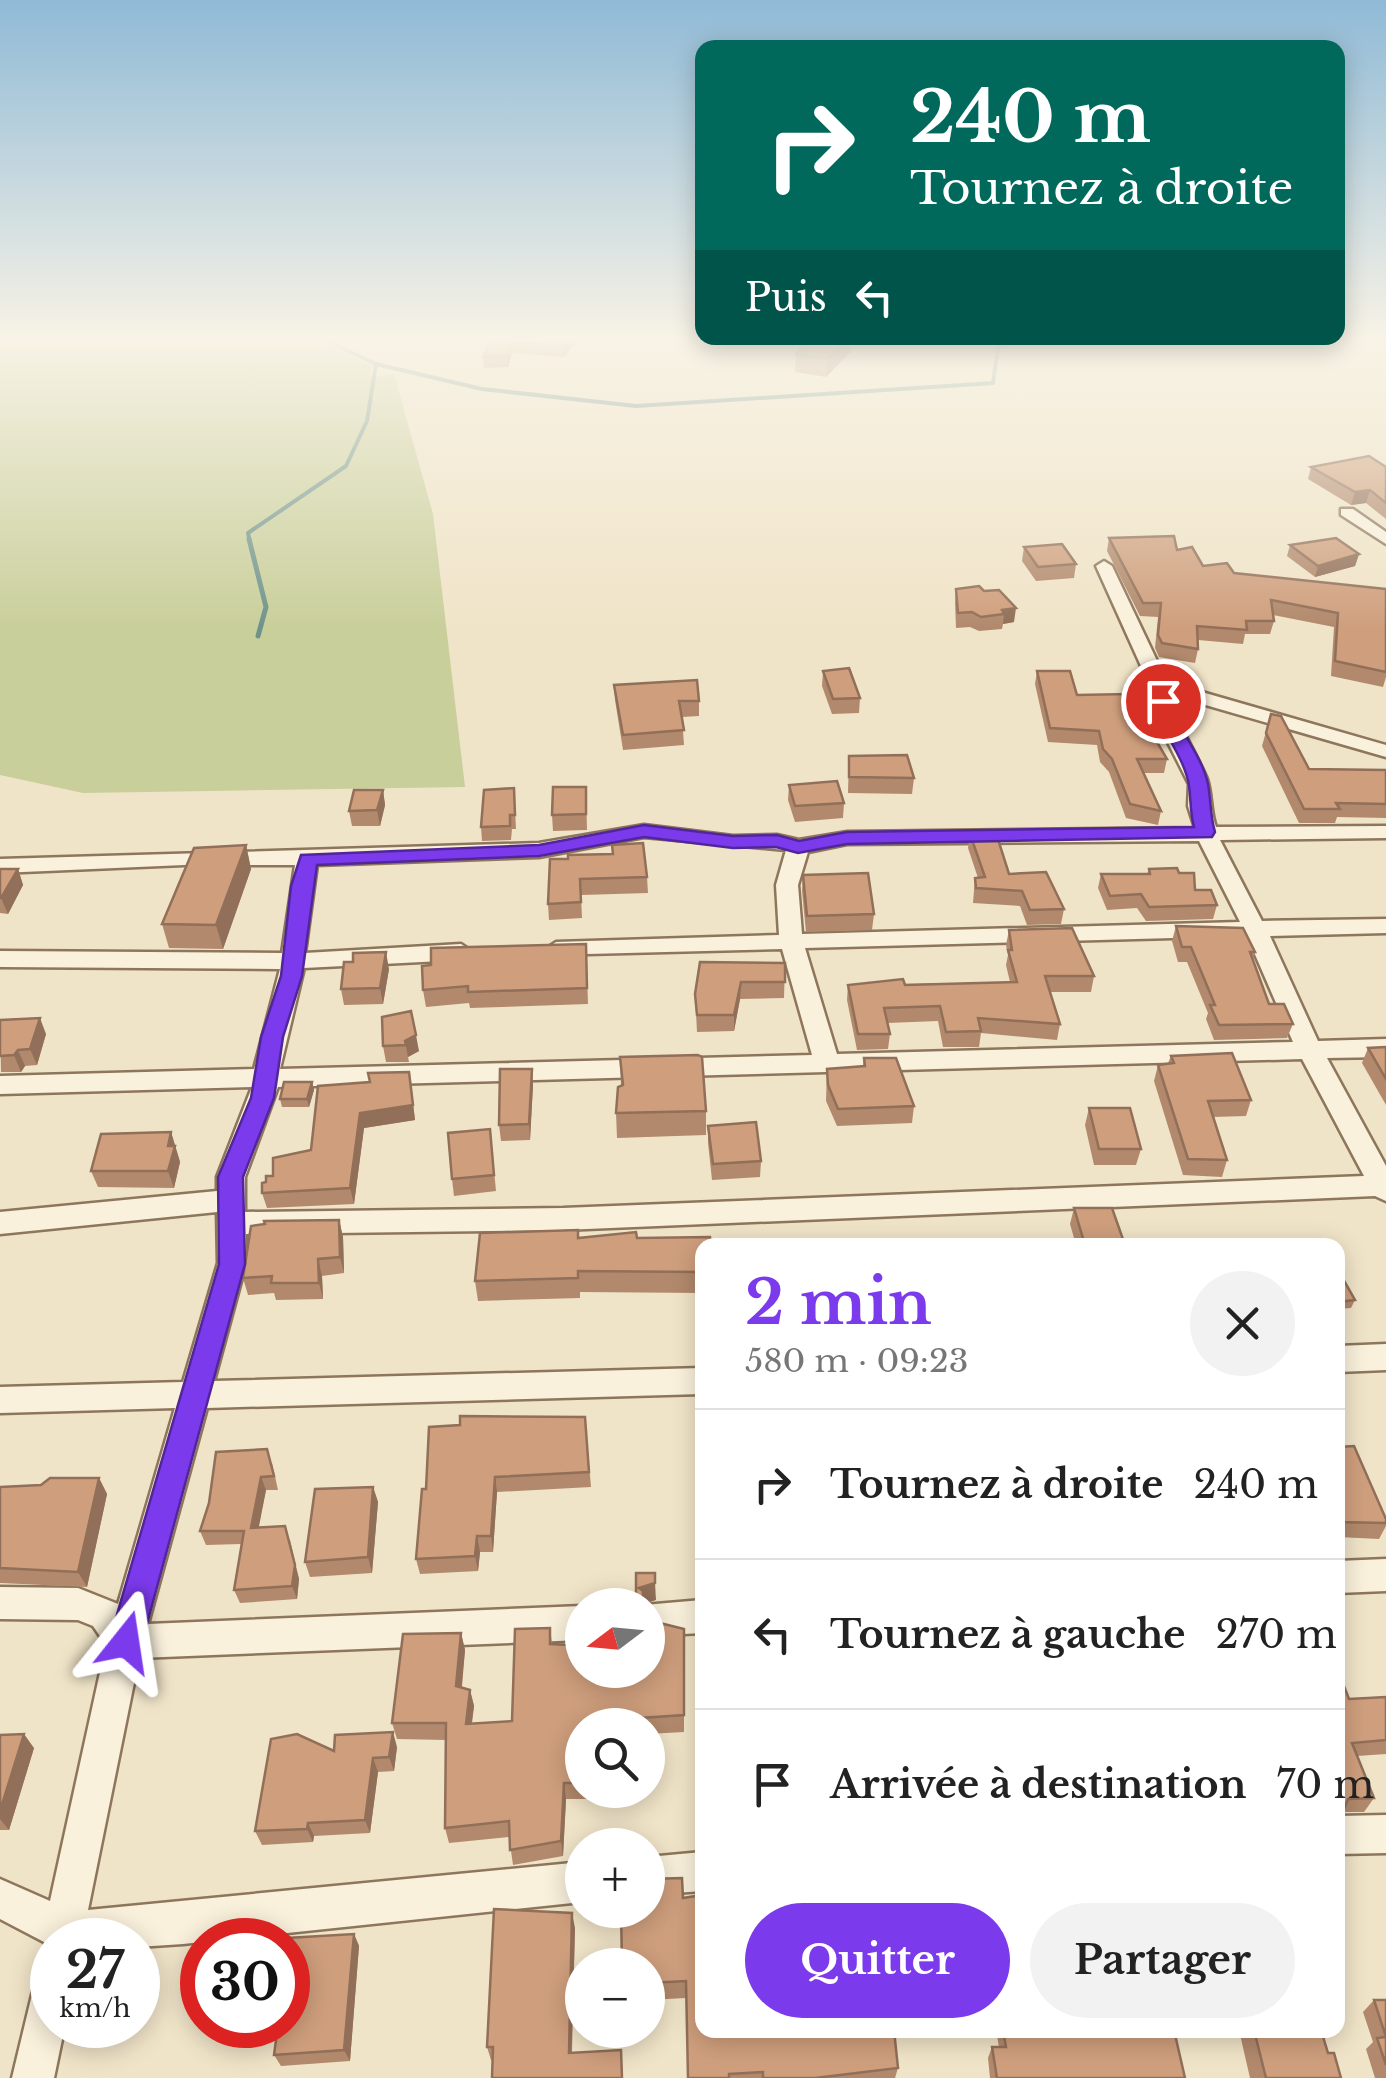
<!DOCTYPE html>
<html lang="fr">
<meta charset="utf-8">
<style>
:root{--surface:#fff;--page:#f2f2f2;--text:#222;--muted:#767676;--line:#e0e0e0;--accent:#7c3aed}
body{margin:0;font-family:"Libre Baskerville",serif;background:var(--page);color:var(--text);height:100vh;display:flex;flex-direction:column;font-size:38px;white-space:nowrap}
*{box-sizing:border-box;margin:0}
p{font-size:32px;color:var(--muted)}
.icon{flex:none;width:55px;height:55px;fill:none;stroke:currentColor;stroke-width:2;stroke-linecap:round;stroke-linejoin:round}
.map{position:relative;flex:1;overflow:hidden}
.drawer{position:absolute;left:695px;top:1238px;width:650px;height:800px;display:flex;flex-direction:column;background:var(--surface);border-radius:20px;box-shadow:0 5px 25px #0003}
.drawer>*{flex:none}
.top-card{position:absolute;left:695px;top:40px;width:650px;height:305px;border-radius:20px;box-shadow:0 5px 25px #0003;background:#00695c;color:#fff;overflow:hidden}
.needle{width:65px;rotate:254deg}
.controls{position:absolute;left:565px;top:1588px;display:grid;gap:20px}
.controls a{display:grid;place-items:center;width:100px;height:100px;border-radius:50%;background:var(--surface);box-shadow:0 5px 25px #0003;font-size:50px}
.speed{position:absolute;left:30px;top:1918px;display:flex;gap:20px;font-size:50px;font-weight:700;text-align:center}
.speed>*{display:grid;place-content:center;width:130px;height:130px;border-radius:50%;background:var(--surface);box-shadow:0 5px 25px #0003;line-height:1}
.speed small{font-size:25px;font-weight:400}
.speed .limit{border:15px solid #d22;background:#fff;color:#111}
.pin{position:absolute;display:grid;place-items:center;width:85px;height:85px;color:#fff;margin:-42px;border:5px solid #fff;border-radius:50%;box-shadow:0 2px 10px #0007}
.me{position:absolute;width:110px;margin:-55px;rotate:15deg;stroke-linejoin:round;filter:drop-shadow(0 0 8px #0008)}
.turn{display:flex;align-items:center;gap:35px;height:210px;padding:0 50px;font-size:45px}
.turn .icon{width:130px;height:130px;stroke-width:2.5}
.turn b{display:block;font-size:70px;line-height:85px}
.then{display:flex;align-items:center;height:95px;padding:0 50px;background:#0003;gap:20px;font-size:38px}
.round{display:grid;place-items:center;flex:none;width:105px;height:105px;border-radius:52px;background:var(--page)}
.overview{display:flex;align-items:center;justify-content:space-between;height:170px;padding:0 50px}
h1{font-size:60px;font-weight:700;line-height:75px;color:var(--accent)}
.primary-button{display:flex;gap:20px;margin-top:auto;padding:20px 50px}
.primary-button a{flex:1;height:115px;border-radius:60px;background:var(--accent);color:#fff;font-size:40px;font-weight:700;line-height:115px;text-align:center}
.primary-button a+a{background:var(--page);color:var(--text)}
ul{padding:0;list-style:none}
li{display:flex;align-items:center;gap:30px;height:150px;padding:0 50px;border-top:2px solid var(--line)}
li div{flex:1}
li b{display:block;font-size:38px}
li em{font-style:normal}
.map>svg:first-child{display:block}
</style>
<div class="map">
<svg width="1386" height="2078" viewBox="0 0 1386 2078">
<rect width="100%" height="100%" fill="#f0e4c8"/>
<!-- green -->
<path fill="#c9cf9b" d="M0,337h293l30,5 48,24 -1,11 24,-3 39,140 32,273 -382,6 -83,-18z"/>
<g fill="none" stroke-linecap="round" stroke-linejoin="round">
<!-- stream-far1 -->
<g stroke="#6f938a" stroke-width="4">
<path d="M304,337l21,3 51,24"/>
<path d="M250,542l-2,-9 98,-67 21,-45 9,-57 106,25 154,17 357,-23 5,-36 43,-9"/>
</g>
<!-- stream -->
<path stroke="#6f938a" stroke-width="5" d="M249,539l17,68 -8,29"/>
<!-- street casing -->
<g stroke="#8d765c" stroke-width="5">
<g id="street">
<path d="M1341,509h12l33,23v12l-45,-29z"/>
<path d="M1104,561l8,5 55,116 219,63v12l-215,-62c6,31 24,55 36,84 5,14 3,32 9,48l170,-1v12l-166,2 42,81 124,-2v14l-116,3 48,105 68,-2v18l-59,1 59,108v35l-11,-5 -812,34 -317,4v29l-32,118 488,-13v26l-495,14 -59,216 434,-18v34l-443,18 -51,252 494,-48v40l-399,42 -45,3v-7h-86v16l-8,-14 -44,-23v-40l50,22 56,-256 -13,-19 -15,-6 -78,-1v-32l78,1 40,16 57,-196 -175,5v-26l183,-5 35,-119 -1,-51 -217,22v-22l217,-21v-14l35,-90 -252,7v-18l254,-7 26,-100 -280,-2v-16l282,2 13,-88h-111l-184,8v-14l539,-16 105,-18 89,11 44,-1 22,5 48,-8 348,-4 -7,-22 1,-22 -33,-65 -6,-33 -54,-120zM644,837l142,13 -10,35 3,50 -223,7 -12,8 4,5 234,-6 30,106 -532,14 24,-101 157,-8 12,-8 -12,-8 -156,9 12,-88 222,-8zM1199,841l41,81 -438,12 -4,-49 10,-33 39,-8zM1247,936l46,106 -456,12 -32,-106zM1302,1059l62,117 -801,32 -318,4v-35l33,-90z"/>
<path d="M1386,1344v26l-48,2v-26z"/>
<path d="M1386,1559v32l-48,2v-32z"/>
<path d="M702,1600v33l-54,3v-31h-4z"/>
<path d="M1386,1815v38l-48,1v-38z"/>
<path d="M702,1852v39l-54,4v-38z"/>
<path d="M52,1968v57h13l-11,53h-42l25,-104z"/>
</g>
</g>
<!-- street -->
<use href="#street" fill="#faf1dc" fill-rule="evenodd"/>
</g>
<!-- wall -->
<g fill="#b2896c">
<path d="M442,337h39l-5,6 -33,-2z"/>
<path d="M492,337h87l-15,20 -52,-4 -4,14 -24,1 -1,-11z"/>
<path d="M850,352l-24,25 -31,-5 1,-18z"/>
<path d="M1311,467h75v52l-20,-16 -15,2 -43,-26z"/>
<path d="M1109,538l68,12 26,16 31,7 152,16v88l-3,10 -52,-11 3,-49 -61,-12 1,6 -4,13h-25l-2,10 -45,-4v9l-3,14 -36,-6 -4,-9 3,-31 -18,-1 -33,-65z"/>
<path d="M1290,545l69,9 -4,12 -40,11 -28,-21z"/>
<path d="M1024,547l52,17 -2,14 -38,3 -14,-20z"/>
<path d="M979,586l35,36 -11,2 -1,5 -23,2 -9,-4 -14,1 -1,-25 1,-14z"/>
<path d="M823,671l37,27 -1,15 -27,1 -10,-28z"/>
<path d="M1037,671l40,24 90,64 -3,14h-20l17,38 -3,14 -32,-7 -17,-46 -9,-10 -3,-17 -49,-3 -13,-58z"/>
<path d="M614,685l85,16v15l-17,1 2,28 -61,5 -8,-50z"/>
<path d="M1271,714l38,55 77,1v48l-49,-1 -2,6h-36l-37,-77z"/>
<path d="M849,756l65,22 -2,16 -64,-1z"/>
<path d="M789,785l55,18 -1,15 -48,4 -7,-22z"/>
<path d="M586,787l1,43 -34,1 -1,-16z"/>
<path d="M514,788l2,41h-4l-1,11 -29,1 -1,-14z"/>
<path d="M383,790l2,15 -5,21h-28l-3,-15z"/>
<path d="M970,834l39,40 55,35 -3,15 -34,1 -7,-19 -47,-3 2,-25h3l-10,-30z"/>
<path d="M246,845l5,24 -28,80 -54,-1 -7,-24z"/>
<path d="M612,845l35,32 1,16 -67,2 1,23 -33,2 -1,-16 20,-45 44,-5z"/>
<path d="M0,869h18l5,16 -15,29 -8,-1z"/>
<path d="M1149,869l30,4 16,17 22,15 -4,14 -67,2 -9,-13 -30,2 -9,-22 3,-14h46z"/>
<path d="M803,875l71,39 -2,16 -66,2 -4,-41z"/>
<path d="M1176,926l79,26 -2,8 16,44 24,20 -6,14 -73,2 -8,-21 2,-6 -21,-51h-9l-6,-21z"/>
<path d="M1009,930l85,46 -3,16h-41l10,32 -3,16 -76,-7 -2,14h-36l-5,-26 -51,2 3,11 -2,15 -31,1 -10,-50 1,-15 162,-3 -4,-17 2,-10 -2,-10z"/>
<path d="M586,944l2,60 -118,4 -1,-5 -43,4 -3,-17 8,-25z"/>
<path d="M785,963l-1,35 -44,1 -6,32 -37,1 -2,-38z"/>
<path d="M389,969l-6,35 -39,1 -3,-16z"/>
<path d="M382,1017l37,34 -11,6 1,5h-23l-3,-16z"/>
<path d="M0,1020l46,14 -9,31 -12,1 -4,6h-20z"/>
<path d="M1386,1047v58l-24,-42 6,-15z"/>
<path d="M1171,1056l80,44 -5,16 -33,1 14,43 -5,17 -39,-2 -29,-94 4,-16 10,-2z"/>
<path d="M620,1057l86,54v24l-89,3 -1,-25 5,-28z"/>
<path d="M864,1058l50,48 -2,17 -75,3 -11,-25 1,-32 36,-3z"/>
<path d="M312,1082l2,8 -5,17h-27l-2,-8z"/>
<path d="M533,1085l-3,55 -29,1 -2,-16z"/>
<path d="M411,1087l4,33 -51,8 -10,76 -87,4 -5,-15 4,-11 7,-6z"/>
<path d="M1089,1108l52,41 -5,16h-42l-9,-40z"/>
<path d="M708,1126l53,35 -1,16 -48,3 -4,-37z"/>
<path d="M490,1129l6,62 -42,5 -2,-17z"/>
<path d="M171,1132l9,30 -6,26 -76,-1 -7,-16z"/>
<path d="M1074,1208l51,37h-49l-6,-21z"/>
<path d="M339,1220l4,17 1,36 -22,3 1,23 -47,1 -2,-7 -26,2 -5,-17z"/>
<path d="M578,1238h59l65,7v48l-122,-1v6l-102,3 -3,-20z"/>
<path d="M1338,1270l17,30 -4,8 -13,1z"/>
<path d="M585,1417l6,70 -94,5 -4,60h-13l-2,19 -58,3 -4,-15 10,-70z"/>
<path d="M1338,1447l48,72v7l-7,13 -41,-2z"/>
<path d="M272,1463l6,27h-12l-8,38 32,12 9,39 -2,20 -57,4 -6,-13 7,-46 -35,1 -6,-14z"/>
<path d="M99,1478l8,16 -20,93 -87,-4v-96l11,1z"/>
<path d="M373,1487l5,15 -6,71 -62,4 -5,-15z"/>
<path d="M550,1628l2,16 23,17 73,9 36,-41v103l-36,2v-9h-66v65h46l1,9h-63l-3,57 -50,9 -4,-28 -60,6 -4,-15 1,-88 -49,-1 -5,-16 69,-90 4,17 -3,37 8,3 4,16 -2,18 40,-3z"/>
<path d="M1338,1681l11,18 37,-2v57l-29,2 17,42 -10,14h-22l-4,6z"/>
<path d="M0,1735l34,13 -25,82h-9z"/>
<path d="M397,1747l-3,24 -16,1 -8,61 -56,3 -1,6 -51,3 -7,-14 79,-80z"/>
<path d="M683,1898l19,132 196,38 -3,10h-207l-2,-80 -38,2v-35z"/>
<path d="M575,1928l-3,125 50,9 1,16h-131v-18h-1l-4,-13z"/>
<path d="M354,1934l5,12 -9,115 -69,5 -7,-11z"/>
<path d="M1374,2000h12v78h-11l-9,-29 7,-7 -10,-30z"/>
<path d="M996,2030h178l11,48h-195l-2,-20 4,-11h7z"/>
<path d="M1239,2030h82l7,23 13,25h-91z"/>
</g>
<!-- shaded-wall -->
<g fill="#916f58">
<path d="M570,337h9l-15,20 -1,-11z"/>
<path d="M848,338h3l-1,14 -24,25 1,-18z"/>
<path d="M511,342l1,11 -4,14 -1,-12z"/>
<path d="M1370,490l-4,13 -15,2 4,-13z"/>
<path d="M1359,554l-4,12 -40,11 3,-11z"/>
<path d="M1016,608l-2,14 -11,2 1,-10 -2,-4z"/>
<path d="M383,790l2,15 -5,21 -3,-16z"/>
<path d="M246,845l5,24 -28,80 -7,-24z"/>
<path d="M18,869l5,16 -15,29 -7,-16z"/>
<path d="M386,952l3,17 -6,35 -3,-16z"/>
<path d="M741,982l-1,17 -6,32v-16z"/>
<path d="M40,1018l6,16 -9,31 -7,-16z"/>
<path d="M416,1035l3,16 -11,6 -3,-16z"/>
<path d="M18,1050l7,16 -4,6 -7,-17z"/>
<path d="M532,1069l1,16 -3,55 -1,-16z"/>
<path d="M409,1072l6,48 -51,8 -10,76 -4,-16 10,-75z"/>
<path d="M312,1082l2,8 -5,17 -2,-8z"/>
<path d="M171,1132l9,30 -6,26 -6,-17v-25z"/>
<path d="M339,1220l4,17 1,36 -4,-16z"/>
<path d="M318,1259l4,17 1,23 -4,-16z"/>
<path d="M261,1477l5,13 -10,52 -5,-14z"/>
<path d="M495,1477l2,15 -4,60 -2,-16z"/>
<path d="M99,1478l8,16 -20,93 -9,-15z"/>
<path d="M373,1487l5,15 -6,71 -4,-16z"/>
<path d="M285,1526l14,53 -2,20 -5,-13z"/>
<path d="M477,1536l3,16 -2,19 -3,-15z"/>
<path d="M655,1583l1,17 -12,4 -5,-16z"/>
<path d="M461,1633l4,17 -5,52 -4,-16z"/>
<path d="M470,1690l4,16 -5,34 -3,-16z"/>
<path d="M393,1732l4,15 -3,24 -5,-14z"/>
<path d="M24,1734l10,14 -25,82 -9,-11v-8z"/>
<path d="M373,1758l5,14 -8,61 -5,-13z"/>
<path d="M564,1783l2,16 -3,57 -2,-15z"/>
<path d="M308,1823l6,13 -1,6 -6,-13z"/>
<path d="M572,1913l3,15 -4,138 -2,-13z"/>
<path d="M354,1934l5,12 -9,115 -6,-11z"/>
</g>
<!-- building -->
<g fill="#cf9f7d" stroke="#916f58" stroke-width="2.5">
<path d="M492,337h78l-7,9 -52,-4 -4,13 -24,2z"/>
<path d="M811,338h37l-21,21 -31,-5z"/>
<path d="M1369,456l17,11v36l-16,-13 -15,2 -44,-25z"/>
<path d="M1174,536l3,14 15,-3 11,19 24,-3 7,10 152,16v83l-51,-11 3,-48 -67,-13 3,21h-28l1,9 -50,-4 1,23 -36,-6 -4,-8 3,-32h-18l-34,-65z"/>
<path d="M1336,538l23,16 -41,12 -28,-21z"/>
<path d="M1062,544l14,20 -38,3 -14,-20z"/>
<path d="M979,586l5,5 15,-1 17,18 -14,2 2,4 -23,3 -9,-5 -14,1 -2,-24z"/>
<path d="M849,668l11,30 -27,1 -10,-28z"/>
<path d="M1037,671h33l7,24 52,-1 38,65h-30l24,52 -31,-7 -18,-45 -9,-10 -4,-18 -49,-3z"/>
<path d="M697,680l2,21h-20l5,29 -61,5 -9,-50z"/>
<path d="M1271,714l10,2 28,53 77,1v34l-50,-1 4,6h-36l-38,-76z"/>
<path d="M907,755l7,23 -65,-1v-21z"/>
<path d="M837,781l7,22 -49,3 -6,-21z"/>
<path d="M553,787h33v27l-34,1z"/>
<path d="M514,788l1,27h-5v11l-29,1 3,-37z"/>
<path d="M354,790h29l-6,20 -28,1z"/>
<path d="M996,833l13,41 37,-2 18,37 -34,1 -8,-19 -46,-3 -1,-10 10,-1 -15,-43z"/>
<path d="M643,843l4,34 -67,2 1,23 -33,2 2,-45h18v-4l45,-1 -1,-9z"/>
<path d="M246,845l-30,80 -54,-1 32,-76z"/>
<path d="M1177,868l2,5h15l1,17h16l6,15 -68,2 -8,-13 -31,2 -9,-22h49l-1,-5z"/>
<path d="M0,869h18l-17,29h-1z"/>
<path d="M868,873l6,41 -67,2 -4,-41z"/>
<path d="M1176,926l67,2 12,24h-5l19,52h15l9,20 -74,1 -9,-20h5l-24,-58h-9z"/>
<path d="M1072,928l22,48h-49l15,48 -82,-6 3,13 -35,1 -6,-26 -56,2 6,26h-32l-10,-49 55,-6 2,6 112,-3 -9,-32h4l-3,-20z"/>
<path d="M586,944l1,44 -119,4v-6l-45,4 -1,-24 9,-1v-17z"/>
<path d="M386,952l-6,36 -39,1 3,-27h9v-9z"/>
<path d="M700,962l85,1v19h-44l-7,33h-37l-2,-21z"/>
<path d="M411,1011l5,24 -11,6 1,4 -23,1 -1,-29z"/>
<path d="M40,1018l-10,31 -12,1 -4,5 -14,1v-36z"/>
<path d="M1386,1047v32l-18,-31z"/>
<path d="M1232,1053l19,47 -43,1 19,59 -39,-1 -30,-94 16,-2 -3,-7z"/>
<path d="M698,1055l4,2 4,54 -90,2 2,-26 5,-2 -3,-28z"/>
<path d="M864,1058h32l18,48 -76,3 -10,-24 -1,-16 38,-3z"/>
<path d="M500,1069h32l-3,55 -30,1z"/>
<path d="M409,1072l4,33 -53,8 -10,75 -88,5v-10l4,-1v-6h7v-18l38,-8 7,-64 52,-4 -2,-9z"/>
<path d="M284,1082h28l-5,17h-27z"/>
<path d="M1089,1108h41l11,41h-42z"/>
<path d="M756,1122l5,39 -48,3 -5,-38z"/>
<path d="M490,1129l4,46 -42,4 -4,-46z"/>
<path d="M171,1132l-3,14h7l-7,25h-77l10,-37z"/>
<path d="M1074,1208h38l13,37h-40z"/>
<path d="M339,1220l1,37 -22,2 1,24h-48l1,-7 -29,2 8,-52 14,-2 -1,-3z"/>
<path d="M578,1230v8l58,-6 1,6 73,-1 1,8h-9v27l-124,-1v7l-103,3 5,-48z"/>
<path d="M1338,1270l17,30 -17,2z"/>
<path d="M460,1416l125,1 4,55 -94,5 -4,59h-14l-2,20 -59,3 6,-70h4l3,-62 31,-2z"/>
<path d="M1354,1446l32,73v4l-48,-1v-75z"/>
<path d="M267,1449l7,27 -13,1 -10,51 34,-2 10,39 -3,21 -58,4 10,-59h-44l9,-28 7,-51z"/>
<path d="M50,1478h49l-21,94 -78,-4v-81l41,-2z"/>
<path d="M373,1487l-5,70 -63,5 10,-73z"/>
<path d="M636,1573h19v10l-16,5 4,3v14h-7z"/>
<path d="M648,1620l36,9v86l-59,4v6h-43v58h-18l-3,58 -51,9 -1,-29 -64,7 1,-105h-54l11,-89 58,-1 -5,53 14,4 -4,34 46,-3 3,-92 35,-1v16l21,1 4,16h7v9h66z"/>
<path d="M1338,1681h4l7,18 37,-2v43l-34,3 22,55 -26,1 -4,10 -6,1z"/>
<path d="M393,1732l-4,25 -16,1 -8,62 -57,3 -1,6 -52,2 16,-92 26,-5 37,17 1,-16z"/>
<path d="M24,1734l-24,77v-76z"/>
<path d="M682,1878l1,20 19,-3v135h192l4,38 -83,10h-52v-6l-34,2v4h-41l-2,-97 -38,2v-18h-26l-1,-55h27v-31z"/>
<path d="M494,1909l78,4 -3,140 52,-3 1,28h-130l1,-31h-6z"/>
<path d="M354,1934l-10,116 -70,5 4,-30h10l-1,-87z"/>
<path d="M1374,2000h12v65l-9,-27 9,-1z"/>
<path d="M1003,2030h171l11,48h-188l-5,-31h14z"/>
<path d="M1254,2030h67l7,23h6l7,25h-75z"/>
</g>
<!-- sky -->
<linearGradient id="sky" x2="0" y2="1"><stop stop-color="#8fbad6"/><stop offset="0.54" stop-color="#f8f3e6"/><stop offset="1" stop-color="#f8f3e6" stop-opacity="0"/></linearGradient>
<rect width="1386" height="628" fill="url(#sky)"/>
<!-- route -->
<path fill="#7c3aed" stroke="#51269a" stroke-width="2.5" d="M1163,696l8,5c7,30 31,54 37,83 3,16 2,32 7,48l-3,5 -365,7 -49,9 -22,-6 -43,1 -89,-11 -105,19 -222,9 -15,111 -19,61 -9,61 -31,79 2,87 -103,378 -5,11 -11,5 -12,-5 -5,-11 110,-378 -1,-87 33,-79 10,-61 20,-61 10,-90 10,-31 238,-10 105,-20 89,11 44,-1 22,6 48,-9 347,-5c-4,-15 -3,-27 -5,-41 -4,-29 -29,-55 -35,-85z"/>
</svg>
<div class="controls">
<a><svg class="needle" viewBox="-14 -14 28 28"><path d="M0-13l5 13h-10z" fill="#e53935"/><path d="M0 13l5-13h-10z" fill="#767676"/></svg></a>
<a><svg class="icon" aria-label="search" viewBox="0 0 24 24"><circle cx="10" cy="10" r="6"/><path d="M15 15l6 6"/></svg></a>
<a>+</a>
<a>−</a>
</div>
<div class="speed"><div>27<small>km/h</small></div><div class="limit">30</div></div>
<div class="pin" style="left:1163px;top:701px;background:#d93025"><svg class="icon" aria-label="arrive" viewBox="0 0 24 24"><path d="M6 21V4h12l-3 4 3 4H6"/></svg></div>
<svg class="me" style="left:126px;top:1642px" viewBox="-20 -20 40 40"><path d="M0-17L14 15 0 8-14 15z" fill="#7c3aed" stroke="#fff" stroke-width="4"/></svg>
<div class="top-card">
<div class="turn"><svg class="icon" aria-label="right" viewBox="0 0 24 24"><path d="M7 20v-9h11M14 6l5 5-5 5"/></svg><div><b>240 m</b>Tournez à droite</div></div>
<div class="then">Puis<svg class="icon" aria-label="left" viewBox="0 0 24 24"><path d="M17 20v-9H6M10 6l-5 5 5 5"/></svg></div>
</div>
<section class="drawer">
<div class="overview"><div><h1>2 min</h1><p>580 m · 09:23</p></div><a class="round"><svg class="icon" aria-label="close" viewBox="0 0 24 24"><path d="M6 6l12 12M18 6L6 18"/></svg></a></div>
<ul>
<li><svg class="icon" aria-label="right" viewBox="0 0 24 24"><path d="M7 20v-9h11M14 6l5 5-5 5"/></svg><div><b>Tournez à droite</b></div><em>240 m</em></li>
<li><svg class="icon" aria-label="left" viewBox="0 0 24 24"><path d="M17 20v-9H6M10 6l-5 5 5 5"/></svg><div><b>Tournez à gauche</b></div><em>270 m</em></li>
<li><svg class="icon" aria-label="arrive" viewBox="0 0 24 24"><path d="M6 21V4h12l-3 4 3 4H6"/></svg><div><b>Arrivée à destination</b></div><em>70 m</em></li>
</ul>
<div class="primary-button"><a>Quitter</a><a>Partager</a></div>
</section>
</div>
